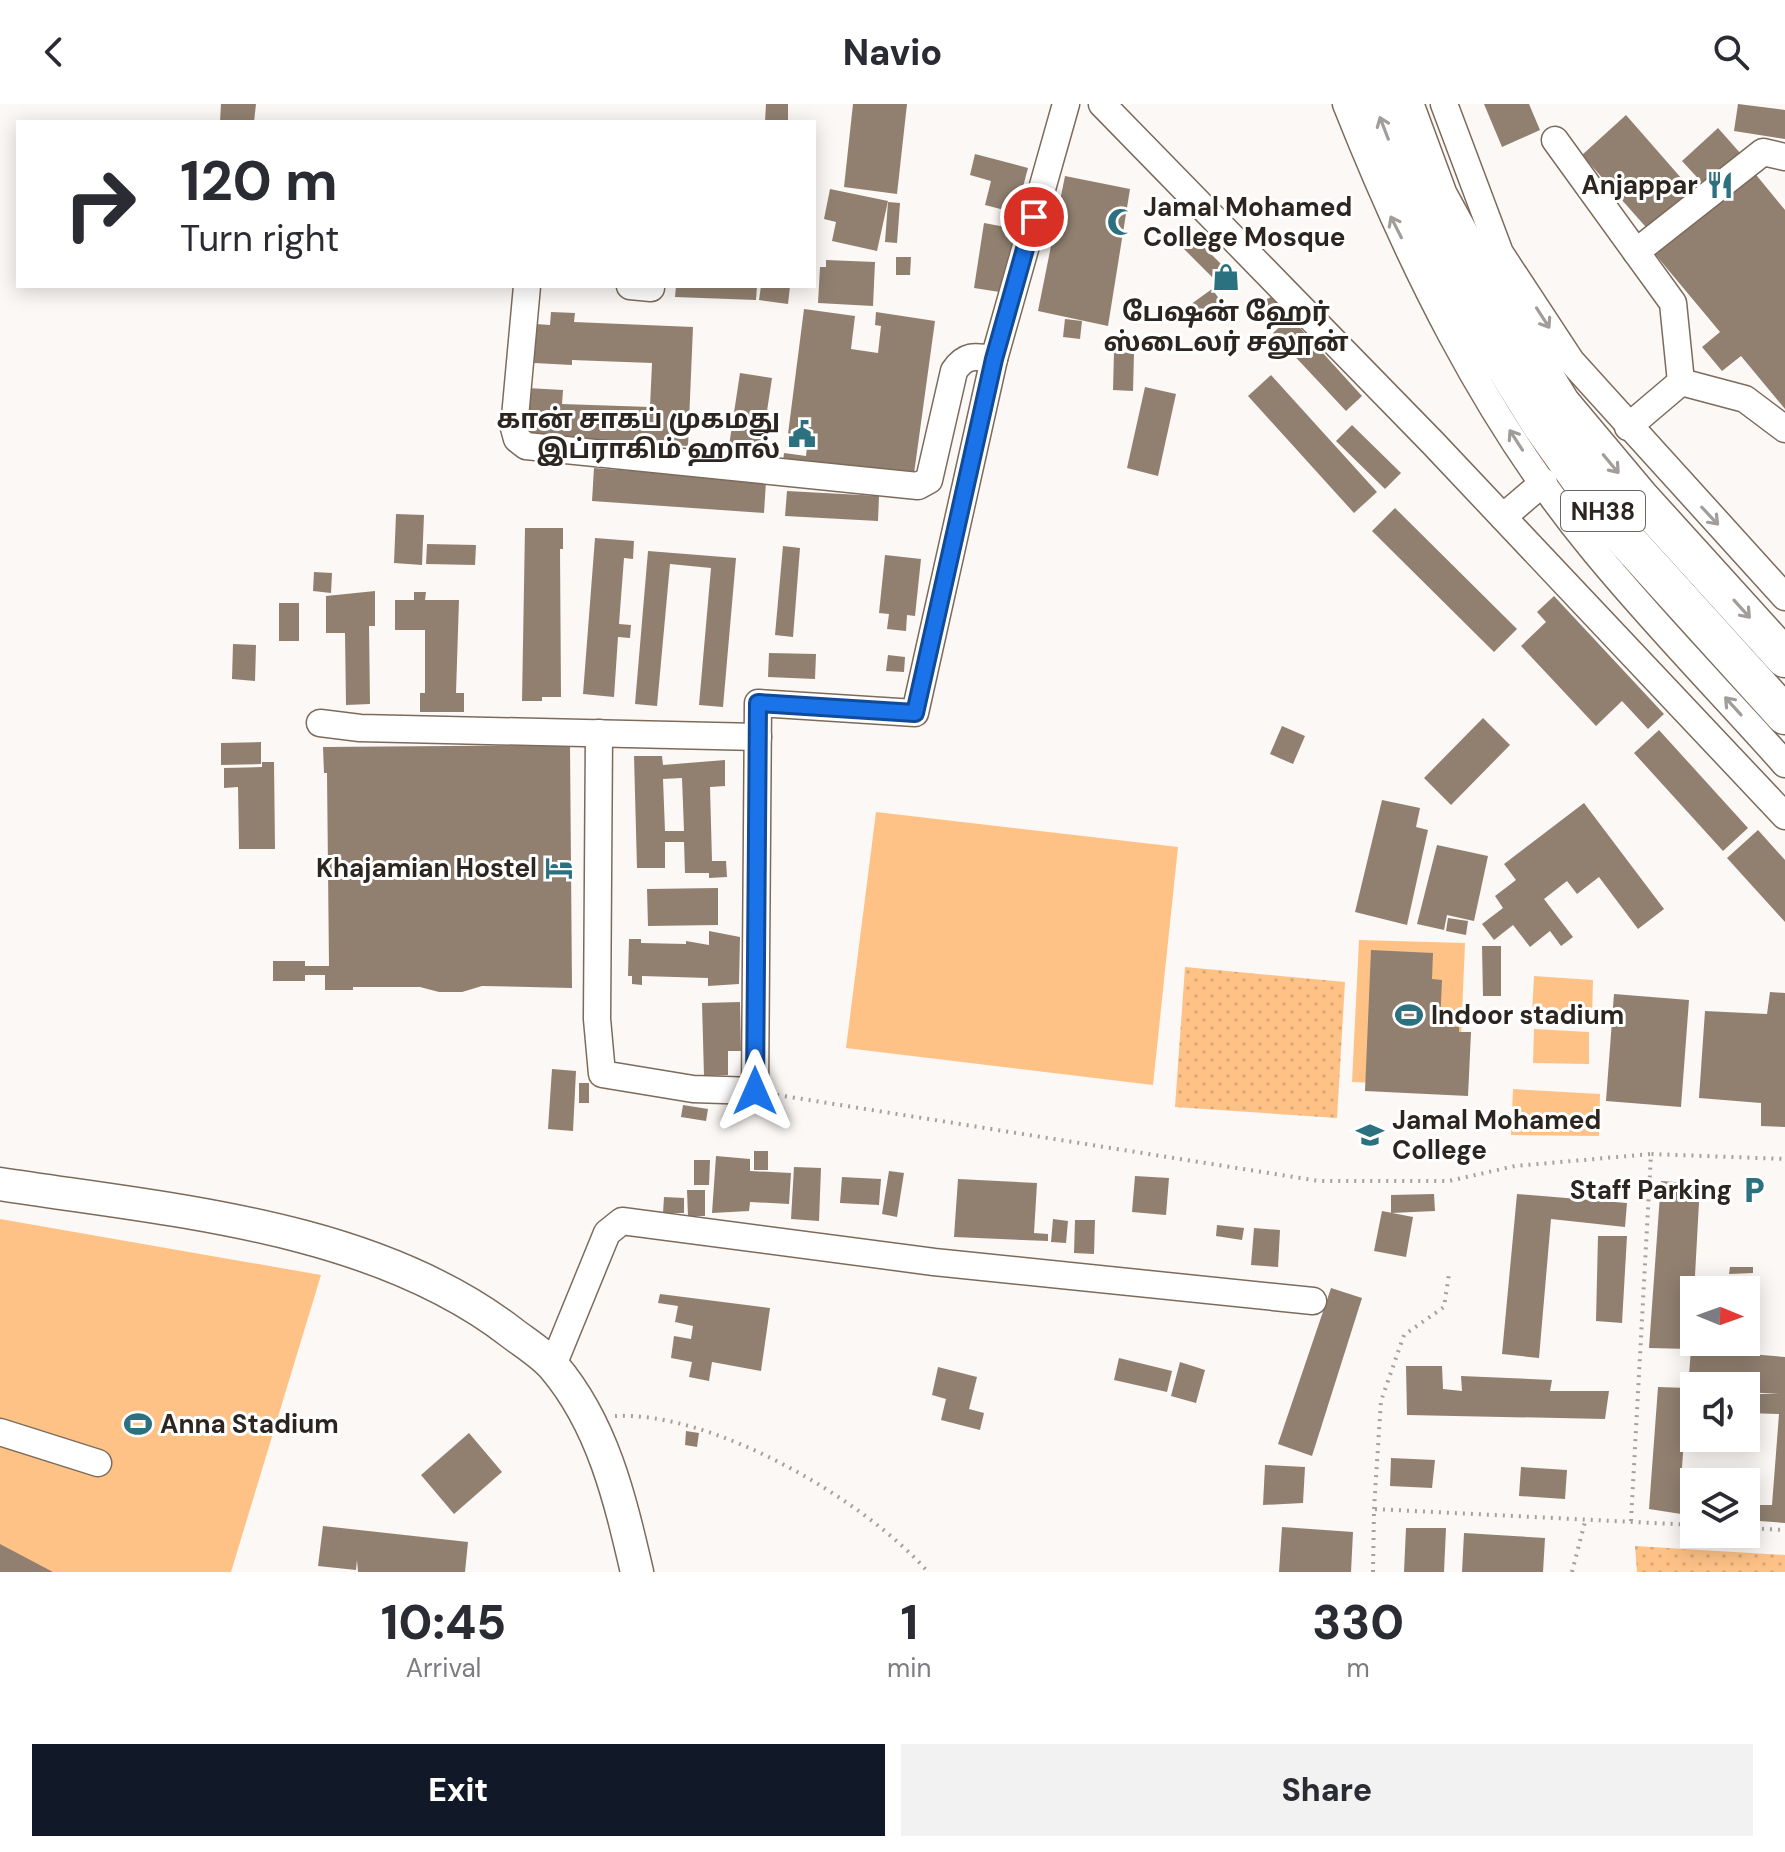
<!DOCTYPE html>
<meta charset="utf-8">
<style>
:root{--surface:#fff;--page:#f2f2f3;--text:#2b2b33;--muted:#7c7c81;--accent:#111827}
body{margin:0;font-family:"DM Sans","Noto Sans Tamil",sans-serif;background:var(--page);color:var(--text);height:100vh;display:flex;flex-direction:column;font-size:30px;white-space:nowrap}
*{box-sizing:border-box;margin:0}
p{font-size:26px;color:var(--muted)}
.icon{flex:none;width:44px;height:44px;fill:none;stroke:currentColor;stroke-width:2;stroke-linecap:round;stroke-linejoin:round}
.map{position:relative;height:1468px;overflow:hidden}
.drawer{display:flex;flex-direction:column;background:var(--surface);flex:1}
.drawer>*{flex:none}
.guide{position:absolute;left:16px;top:16px;width:800px;height:168px;border-radius:0px;box-shadow:0 4px 20px #0003;background:#fff;color:var(--text);overflow:hidden}
.needle{width:52px;rotate:91deg}
.fabs{position:absolute;left:1680px;top:1172px;display:grid;gap:16px}
.fabs a{display:grid;place-items:center;width:80px;height:80px;border-radius:0px;background:var(--surface);box-shadow:0 4px 20px #0003;font-size:40px}
.pin{position:absolute;display:grid;place-items:center;width:68px;height:68px;color:#fff;margin:-34px;border:4px solid #fff;border-radius:50%;box-shadow:0 2px 8px #0007}
.me{position:absolute;width:88px;margin:-44px;rotate:0deg;stroke-linejoin:round;filter:drop-shadow(0 0 6px #0008)}
.turn{display:flex;align-items:center;gap:28px;height:168px;padding:0 32px;font-size:36px}
.turn .icon{width:104px;height:104px;stroke-width:2.5}
.turn b{display:block;font-size:56px;line-height:68px}
.eta{display:flex;justify-content:space-evenly;align-items:center;height:136px;text-align:center}
.eta b{font-size:48px;font-weight:800;line-height:56px}
.cta{display:flex;gap:16px;margin-top:auto;padding:16px 32px}
.cta a{flex:1;height:92px;border-radius:0px;background:var(--accent);color:#fff;font-size:32px;font-weight:800;line-height:92px;text-align:center}
.cta a+a{background:var(--page);color:var(--text)}
header{display:flex;justify-content:space-between;align-items:center;height:104px;padding:0 32px;background:var(--surface);font-size:36px;font-weight:800}
.map>svg:first-child{display:block}
</style>
<header><svg class="icon" aria-label="back" viewBox="0 0 24 24"><path d="M15 5l-7 7 7 7"/></svg>Navio<svg class="icon" aria-label="search" viewBox="0 0 24 24"><circle cx="10" cy="10" r="6"/><path d="M15 15l6 6"/></svg></header>
<div class="map">
<svg width="1785" height="1468" viewBox="0 0 1785 1468">
<defs>
<pattern id="green-dots" width="8" height="8" patternUnits="userSpaceOnUse" patternTransform="scale(2)"><rect width="8" height="8" fill="#fec287"/><path d="M2 2h.1M6 6h.1" fill="none" stroke="#daa774" stroke-width="1.8" stroke-linecap="round"/></pattern>
</defs>
<rect width="100%" height="100%" fill="#fcf8f5"/>
<!-- green -->
<g fill="url(#green-dots)">
<path d="M1185,863l160,15 -8,136 -162,-11z"/>
<path d="M1635,1442l150,9v17h-148z"/>
</g>
<!-- pitch -->
<g fill="#fec287">
<path d="M876,708l302,35 -25,238 -307,-37z"/>
<path d="M1359,836l106,3 -6,143 -107,-4z"/>
<path d="M1534,872l59,4 -1,39 -60,-5z"/>
<path d="M1534,925l55,3v32l-56,-1z"/>
<path d="M1513,985l87,5 -1,42 -88,-1z"/>
<path d="M0,1115l321,56 -90,297h-231z"/>
</g>
<!-- building -->
<g fill="#918070" fill-rule="evenodd">
<path d="M221,0h35l-2,18h-34z"/>
<path d="M766,0h22v18h-23z"/>
<path d="M853,0h54l-10,90 -53,-7z"/>
<path d="M1484,0h45l11,26 -38,17z"/>
<path d="M1738,0l47,6v29l-51,-8z"/>
<path d="M1626,11l70,80 -44,39 -70,-79z"/>
<path d="M1718,24l23,26 -35,33 -24,-26z"/>
<path d="M975,50l53,14 -12,45 -31,-8 6,-24 -21,-6z"/>
<path d="M1753,67l32,39v199l-44,-53 -19,15 -20,-24 18,-15 -65,-78z"/>
<path d="M1065,72l65,13 -22,137 -70,-15z"/>
<path d="M830,85l58,12 -11,50 -45,-10 4,-19 -12,-3z"/>
<path d="M888,98l12,1 -3,40 -12,-1z"/>
<path d="M984,119l32,6 -10,64 -32,-5z"/>
<path d="M1193,132l34,34 -11,11 -34,-34z"/>
<path d="M896,153h15l-1,18h-14z"/>
<path d="M826,156l49,2 -2,44 -55,-3 2,-36h6z"/>
<path d="M676,182h81l-1,14 -81,-3z"/>
<path d="M761,182h29l-2,18 -29,-4z"/>
<path d="M1212,185l11,15 -25,18 -11,-15z"/>
<path d="M1276,191l10,25 -18,8 -10,-25z"/>
<path d="M804,205l51,7 -4,33 27,4 3,-27 -6,-1 1,-13 59,9 -22,160 -130,-18 1,-10 22,3 2,-19 -20,-3z"/>
<path d="M551,208l24,1 -1,9 119,5 -5,119 -163,-7 2,-51 36,2 -1,14 88,3 2,-44 -80,-3v5l-38,-2 2,-39 14,1z"/>
<path d="M1290,213l72,79 -16,15 -73,-78z"/>
<path d="M1065,215l17,2 -2,18 -17,-2z"/>
<path d="M1114,248l20,1 -1,38 -20,-1z"/>
<path d="M740,269l32,5 -13,86 -32,-5z"/>
<path d="M1271,271l106,117 -23,21 -106,-117z"/>
<path d="M1145,283l31,7 -18,82 -31,-8z"/>
<path d="M1352,321l49,48 -16,16 -49,-48z"/>
<path d="M594,364l172,13 -2,32 -172,-12z"/>
<path d="M787,387l92,5 -1,25 -93,-5z"/>
<path d="M1395,404l122,121 -23,23 -122,-121z"/>
<path d="M396,410l28,1 -2,50 -28,-2z"/>
<path d="M525,424h38v21h-3l1,148h-19v4h-20z"/>
<path d="M595,434l39,3 -1,18 -9,-1 -5,66 12,1 -1,13 -12,-1 -4,60 -31,-3z"/>
<path d="M427,440l49,1 -1,20 -49,-1z"/>
<path d="M783,442l17,2 -7,89 -18,-2z"/>
<path d="M648,447l88,7 -13,149 -24,-2 12,-137 -41,-4 -13,142 -22,-2z"/>
<path d="M885,451l36,4 -6,57 -8,-1 -1,16 -19,-2 2,-15 -10,-1z"/>
<path d="M314,468l18,1 -1,20 -18,-2z"/>
<path d="M375,487v35h-6l1,78 -24,1 -1,-72h-19v-37z"/>
<path d="M414,488h12l-1,8h34l-3,93h8v19h-44v-19h5v-63h-30v-30h19z"/>
<path d="M1554,492l110,118 -16,15 -26,-28 -26,25 -75,-80 25,-24 -9,-10z"/>
<rect x="279" y="499" width="20" height="38"/>
<path d="M233,540l23,1 -1,36 -23,-2z"/>
<path d="M769,549l47,1 -1,25 -47,-2z"/>
<path d="M888,551l17,2 -1,15 -18,-1z"/>
<path d="M1483,614l27,27 -59,60 -27,-27z"/>
<path d="M1282,622l23,10 -12,28 -23,-10z"/>
<path d="M1659,626l89,98 -25,23 -89,-98z"/>
<path d="M261,638v22l-40,1v-22z"/>
<path d="M570,641l2,243 -90,-2 -20,6h-23l-19,-5h-67v3h-28v-15h-20v6h-32v-20h32v5h24l-2,-193h-3l-1,-26z"/>
<path d="M634,652h28l1,9 62,-5v26l-15,1 2,74h14l1,16 -18,1v-5h-24l-1,-31h-19v26h-28zM682,674l2,53h-19l-2,-52z"/>
<path d="M262,658h12l1,87h-36l-1,-62 -14,1v-20l38,-1z"/>
<path d="M1382,696l38,8 -4,19 12,3 -21,95 -52,-13z"/>
<path d="M1584,699l80,106 -26,20 -39,-52 -22,17 -10,-13 -23,18 29,38 -12,9 -11,-15 -20,16 -17,-22 -19,15 -12,-16 21,-16 -8,-12 21,-16 -12,-16z"/>
<path d="M1758,726l27,30v62l-58,-64z"/>
<path d="M1437,741l51,11 -14,65 -27,-6 -3,15 -27,-6z"/>
<path d="M718,784v37l-70,1 -1,-37z"/>
<path d="M1448,814l20,3 -2,14 -20,-4z"/>
<path d="M709,827l31,6 -1,47 -31,2v-8l-66,-2v9l-10,-1v-8h-4l1,-37h12v4l45,1v-3l23,4z"/>
<path d="M1482,842h19v50h-18z"/>
<path d="M1371,846l62,3 -1,26 10,1 -2,46 19,1v5h12l-3,64 -103,-5z"/>
<path d="M1770,888l15,1v134l-24,-1v-23l-62,-5 6,-87 62,3z"/>
<path d="M1614,890l75,6 -8,107 -75,-6z"/>
<path d="M740,898l1,49h-13v24l-24,1 -2,-73z"/>
<path d="M552,965l24,2 -3,60 -25,-2z"/>
<rect x="579" y="979" width="10" height="20"/>
<path d="M683,1001l25,4 -2,12 -25,-4z"/>
<rect x="754" y="1047" width="14" height="19"/>
<path d="M716,1052l34,3v12l41,2 -2,31 -39,-2 -1,9 -37,2z"/>
<path d="M694,1056h16l-1,25h-15z"/>
<path d="M794,1063l27,1 -2,53 -28,-2z"/>
<path d="M889,1067l15,2 -7,44 -15,-3z"/>
<path d="M1135,1072l34,2 -3,37 -34,-3z"/>
<path d="M842,1073l39,2 -2,26 -39,-2z"/>
<path d="M958,1075l79,4 -3,50 14,1v7l-94,-4z"/>
<path d="M1661,1077l39,3 -9,165 -42,-1z"/>
<path d="M687,1086h18v26h-17z"/>
<path d="M1434,1090l1,17 -44,2v-18z"/>
<path d="M1517,1090l110,9 -2,24 -74,-8 -12,139 -37,-4z"/>
<path d="M664,1093l20,1v15h-21z"/>
<path d="M1382,1107l31,6 -7,40 -32,-6z"/>
<path d="M1053,1115l15,2 -2,22 -15,-1z"/>
<path d="M1075,1116h20l-1,34 -20,-1z"/>
<path d="M1217,1121l27,3 -2,12 -26,-4z"/>
<path d="M1254,1124l26,2 -2,37 -27,-2z"/>
<path d="M1598,1132h29l-5,87 -26,-2z"/>
<path d="M1730,1163h23v6l-24,1z"/>
<path d="M1331,1184l31,10 -50,158 -34,-12z"/>
<path d="M660,1190l110,14 -9,63 -49,-9 -3,19 -20,-4 3,-15 -21,-4 3,-22 17,3 2,-13 -18,-4 3,-16 -20,-3z"/>
<path d="M1691,1245l94,8v166l-39,-3v-15h26l7,-91 -33,-1v-19h33l-33,-2v-6l-58,2 -7,92 13,1v35l-45,-7 9,-122 30,1z"/>
<path d="M1119,1254l53,13 -5,21 -53,-12z"/>
<path d="M1180,1258l25,8 -9,33 -25,-7z"/>
<path d="M1406,1262h36l1,23 19,2 -1,-15 91,4 -2,11h59l-4,28 -198,-4z"/>
<path d="M938,1263l39,10 -8,32 15,4 -4,17 -39,-10 5,-21 -14,-4z"/>
<path d="M686,1327l13,2 -2,14 -12,-2z"/>
<path d="M469,1329l33,39 -48,42 -33,-39z"/>
<path d="M1391,1354l44,2 -3,28 -42,-2z"/>
<path d="M1265,1361l40,2 -2,36 -40,2z"/>
<path d="M1521,1363l46,3 -2,29 -46,-3z"/>
<path d="M323,1422l145,16 -3,30h-107l-1,-12 -1,10 -38,-4z"/>
<path d="M1282,1423l71,5 -2,40h-72z"/>
<path d="M1406,1424h40l-2,44h-40z"/>
<path d="M1464,1429l81,5 -2,34h-81z"/>
<path d="M0,1440l53,28h-53z"/>
</g>
<g fill="none" stroke-linecap="round" stroke-linejoin="round">
<!-- minor casing -->
<g stroke="#7c6b5c" stroke-width="29">
<g id="minor">
<path d="M1102,0l330,338 353,374"/>
<path d="M1346,0c62,156 138,313 245,443 61,75 130,145 194,217"/>
<path d="M1444,0l56,149 71,108 214,236"/>
<path d="M1555,36l118,163 8,79 -53,45"/>
<path d="M1636,148l127,-100 22,5"/>
<path d="M527,182l-13,142 3,11 9,7 392,40 11,-6 25,-109c11,-17 21,-15 40,-12"/>
<path d="M630,182l21,2"/>
<path d="M1681,278l64,17 40,30"/>
<path d="M1503,413l41,-35"/>
<path d="M320,619l40,5 398,9"/>
<path d="M599,629l-2,286 5,55 91,15 62,2 3,-388 157,10 79,-354 72,-255"/>
<path d="M553,1261l54,-132 15,-12 312,41 379,39"/>
<path d="M0,1328l98,31"/>
</g>
</g>
<!-- major casing -->
<g stroke="#7c6b5c" stroke-width="35">
<path id="major" d="M0,1080c168,26 373,41 512,149 13,10 31,21 42,34 49,58 66,132 83,205"/>
</g>
<!-- highway casing -->
<g stroke="#7c6b5c" stroke-width="41">
<g id="highway">
<path d="M1375,0l38,101 43,82 85,137 71,100 173,191"/>
<path d="M1404,0l34,92 41,75 82,133 78,93 146,161"/>
</g>
</g>
<!-- path -->
<g stroke="#a6a19d" stroke-width="4" stroke-dasharray="2 6" stroke-linecap="butt">
<path d="M777,991l542,86h130l66,-15 136,-12"/>
<path d="M615,1312c98,-5 250,84 313,156"/>
<path d="M1374,1405l7,-108 23,-66 40,-28 5,-33"/>
<path d="M1631,1417l20,-367 134,5"/>
<path d="M1746,1424l39,2"/>
<path d="M1373,1468l1,-63 320,16"/>
<path d="M1572,1468l14,-54"/>
</g>
<!-- minor -->
<use href="#minor" stroke="#fff" stroke-width="26"/>
<!-- major -->
<use href="#major" stroke="#fff" stroke-width="32"/>
<!-- highway -->
<use href="#highway" stroke="#fff" stroke-width="38"/>
</g>
<!-- one-way arrows -->
<defs><path id="oneway-shaft" d="M-6 0H5M1.5-3L5.5 0L1.5 3" fill="none" stroke-width="1.6" stroke-linecap="round" stroke-linejoin="round" transform="scale(2)"/></defs>
<g stroke="#a09d9b">
<use href="#oneway-shaft" transform="translate(1384 24) rotate(-111)"/>
<use href="#oneway-shaft" transform="translate(1396 123) rotate(-117)"/>
<use href="#oneway-shaft" transform="translate(1543 214) rotate(57)"/>
<use href="#oneway-shaft" transform="translate(1516 336) rotate(-123)"/>
<use href="#oneway-shaft" transform="translate(1611 360) rotate(50)"/>
<use href="#oneway-shaft" transform="translate(1710 412) rotate(47)"/>
<use href="#oneway-shaft" transform="translate(1742 505) rotate(48)"/>
<use href="#oneway-shaft" transform="translate(1733 602) rotate(-132)"/>
</g>
<g fill="none" stroke-linecap="round" stroke-linejoin="round">
<!-- route casing -->
<g stroke="#114b97" stroke-width="20">
<path id="route" d="M755,987l3,-388 157,10 79,-354 40,-142"/>
</g>
<!-- route -->
<use href="#route" stroke="#1a73e8" stroke-width="14"/>
</g>
<!-- icons -->
<defs>
<g id="restaurant-bare" transform="scale(2.16)"><path d="M-5-6h1v4h1v-4h1v4h1v-4h1v5L-1.5 .5V6h-2V.5L-5-1ZM5-6V6H3V1.5H1.5Q1.5-4 5-6Z" fill="#2c7180" stroke="#fff" stroke-width="2.5" paint-order="stroke"/></g>
<g id="mosque-bare" transform="scale(2.16)"><path d="M3.5-4.9A6 6 0 1 0 3.5 4.9A5 5 0 1 1 3.5-4.9Z" fill="#2c7180" stroke="#fff" stroke-width="2.5" paint-order="stroke"/></g>
<g id="shop-bare" transform="scale(2.16)"><path d="M-5-2.5h2.3a2.7 3.5 0 0 1 5.4 0H5L5.5 6h-11ZM-1.5-2.5h3a1.5 2.3 0 0 0-3 0Z" fill="#2c7180" stroke="#fff" stroke-width="2.5" paint-order="stroke"/></g>
<g id="civic-bare" transform="scale(2.16)"><path d="M-.6-6.5H3V-4.5H.6V-3L4-1V1h2V6H-6V1h2V-1L-.6-3ZM-1.2 2.5V6h2.4V2.5Z" fill="#2c7180" stroke="#fff" stroke-width="2.5" paint-order="stroke"/></g>
<g id="hotel-bare" transform="scale(2.16)"><path d="M-6-4.5h1.5V1H6V5H4.5V3h-9V5H-6ZM-4 0a1.8 1.8 0 1 1 3.6 0ZM.5 0V-2.5h3Q6-2.5 6 0Z" fill="#2c7180" stroke="#fff" stroke-width="2.5" paint-order="stroke"/></g>
<g id="stadium-bare" transform="scale(2.16)"><path d="M0-5a6.5 5 0 1 0 0 10a6.5 5 0 1 0 0-10ZM-3.5-1.8h7v3.6h-7Z" fill="#2c7180" stroke="#fff" stroke-width="2.5" paint-order="stroke"/></g>
<g id="university-bare" transform="scale(2.16)"><path d="M0-5L7-2L0 1L-7-2ZM-4 1L0 2.5L4 1V4Q0 6-4 4Z" fill="#2c7180" stroke="#fff" stroke-width="2.5" paint-order="stroke"/></g>
<g id="parking-bare" transform="scale(2.16)"><path d="M-3.5-5.5H1a3.5 3.5 0 0 1 0 7H-1V5.5H-3.5ZM-1-3.4V-.6H.8a1.4 1.4 0 0 0 0-2.8Z" fill="#2c7180" stroke="#fff" stroke-width="2.5" paint-order="stroke"/></g>
</defs>
<g fill-rule="evenodd">
<use href="#restaurant-bare" x="1720" y="81"/>
<use href="#mosque-bare" x="1121" y="118"/>
<use href="#shop-bare" x="1226" y="173"/>
<use href="#civic-bare" x="802" y="330"/>
<use href="#hotel-bare" x="559" y="764"/>
<use href="#stadium-bare" x="1409" y="911"/>
<use href="#university-bare" x="1370" y="1031"/>
<use href="#parking-bare" x="1754" y="1086"/>
<use href="#stadium-bare" x="138" y="1320"/>
</g>
<g text-anchor="middle" dominant-baseline="central" stroke-width="6" stroke-linejoin="round" paint-order="stroke">
<!-- shield labels -->
<rect fill="#fff" stroke="#6c6763" stroke-width="2" x="1561" y="387" width="84" height="40" rx="6"/>
<g font-size="24" font-weight="bold" fill="#2d2620">
<text x="1603" y="407">NH38</text>
</g>
<!-- poi labels -->
<g font-size="26" font-weight="bold" fill="#2d2620" stroke="#fff" text-anchor="end">
<text x="1698" y="81">Anjappar</text>
<text x="1143" y="103" text-anchor="start">Jamal Mohamed<tspan x="1143" dy="30">College Mosque</tspan></text>
<text x="1226" y="208" text-anchor="middle">பேஷன் ஹேர்<tspan x="1226" dy="30">ஸ்டைலர் சலூன்</tspan></text>
<text x="780" y="315">கான் சாகப் முகமது<tspan x="780" dy="30">இப்ராகிம் ஹால்</tspan></text>
<text x="537" y="764">Khajamian Hostel</text>
<text x="1431" y="911" text-anchor="start">Indoor stadium</text>
<text x="1392" y="1016" text-anchor="start">Jamal Mohamed<tspan x="1392" dy="30">College</tspan></text>
<text x="1732" y="1086">Staff Parking</text>
<text x="160" y="1320" text-anchor="start">Anna Stadium</text>
</g>
</g>
</svg>
<div class="fabs">
<a><svg class="needle" viewBox="-14 -14 28 28"><path d="M0-13l5 13h-10z" fill="#e53935"/><path d="M0 13l5-13h-10z" fill="#7c7c81"/></svg></a>
<a><svg class="icon" aria-label="sound" viewBox="0 0 24 24"><path d="M4 9h4l5-4v14l-5-4H4zM17 9q2 3 0 6"/></svg></a>
<a><svg class="icon" aria-label="layers" viewBox="0 0 24 24"><path d="M12 4l9 5-9 5-9-5zM3 14l9 5 9-5"/></svg></a>
</div>
<div class="pin" style="left:1034px;top:113px;background:#d93025"><svg class="icon" aria-label="arrive" viewBox="0 0 24 24"><path d="M6 21V4h12l-3 4 3 4H6"/></svg></div>
<svg class="me" style="left:755px;top:987px" viewBox="-20 -20 40 40"><path d="M0-17L14 15 0 8-14 15z" fill="#1a73e8" stroke="#fff" stroke-width="4"/></svg>
<div class="guide">
<div class="turn"><svg class="icon" aria-label="right" viewBox="0 0 24 24"><path d="M7 20v-9h11M14 6l5 5-5 5"/></svg><div><b>120 m</b>Turn right</div></div>
</div>
</div>
<section class="drawer">
<div class="eta">
<div><b>10:45</b><p>Arrival</p></div>
<div><b>1</b><p>min</p></div>
<div><b>330</b><p>m</p></div>
</div>
<div class="cta"><a>Exit</a><a>Share</a></div>
</section>
